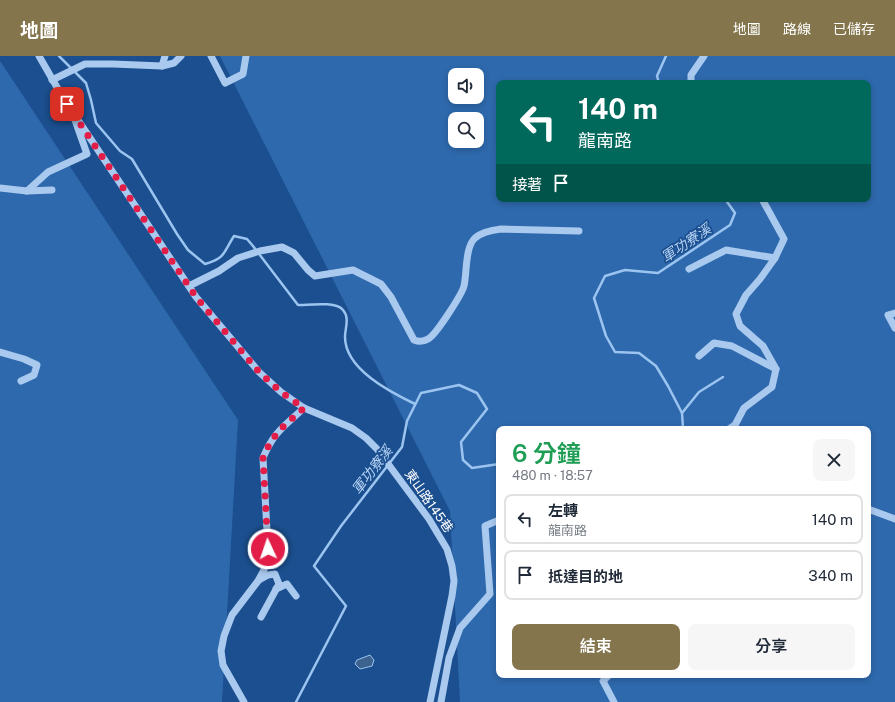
<!DOCTYPE html>
<html lang="zh-TW">
<meta charset="utf-8">
<style>
:root{--surface:#fff;--page:#f6f6f7;--text:#1f2937;--muted:#747a83;--line:#e0e1e3;--accent:#84754c}
body{margin:0;font-family:"Public Sans","Noto Sans TC",sans-serif;background:var(--page);color:var(--text);height:100vh;display:flex;flex-direction:column;font-size:15px;white-space:nowrap}
*{box-sizing:border-box;margin:0}
p{font-size:13px;color:var(--muted)}
.icon{flex:none;width:22px;height:22px;fill:none;stroke:currentColor;stroke-width:2;stroke-linecap:round;stroke-linejoin:round}
.map{position:relative;flex:1;overflow:hidden}
.side{position:absolute;left:496px;top:370px;width:375px;height:252px;display:flex;flex-direction:column;background:var(--surface);border-radius:8px;box-shadow:0 2px 6px #0003}
.side>*{flex:none}
.banner{position:absolute;left:496px;top:24px;width:375px;height:122px;border-radius:8px;box-shadow:0 2px 6px #0003;background:#00695c;color:#fff;overflow:hidden}
.fabs{position:absolute;left:448px;top:12px;display:grid;gap:8px}
.fabs a{display:grid;place-items:center;width:36px;height:36px;border-radius:8px;background:var(--surface);box-shadow:0 2px 6px #0003;font-size:20px}
.pin{position:absolute;display:grid;place-items:center;width:34px;height:34px;color:#fff;margin:-17px;border-radius:8px;box-shadow:0 2px 6px #0006}
.me{position:absolute;width:44px;margin:-22px;rotate:357deg;stroke-linejoin:round;filter:drop-shadow(0 0 3px #0008)}
.turn{display:flex;align-items:center;gap:14px;height:84px;padding:0 16px;font-size:18px}
.turn .icon{width:52px;height:52px;stroke-width:2.5}
.turn b{display:block;font-size:28px;line-height:34px}
.then{display:flex;align-items:center;height:38px;padding:0 16px;background:#0003;gap:8px;font-size:15px}
.round{display:grid;place-items:center;flex:none;width:42px;height:42px;border-radius:8px;background:var(--page)}
.summary{display:flex;align-items:center;justify-content:space-between;height:68px;padding:0 16px}
h1{font-size:24px;font-weight:600;line-height:30px;color:#1e9e55}
.action{display:flex;gap:8px;margin-top:auto;padding:8px 16px}
.action a{flex:1;height:46px;border-radius:8px;background:var(--accent);color:#fff;font-size:16px;font-weight:600;line-height:46px;text-align:center}
.action a+a{background:var(--page);color:var(--text)}
ul{padding:0;list-style:none}
li{display:flex;align-items:center;gap:12px;height:50px;margin:0 8px 6px;padding:0 8px;border:2px solid var(--line);border-radius:8px}
li div{flex:1}
li b{display:block;font-size:15px}
li em{font-style:normal}
header{display:flex;align-items:center;gap:24px;box-sizing:border-box;height:56px;padding:0 20px;background:var(--accent);color:#fff}
header strong{font-size:19px}
nav{display:flex;gap:22px;margin-inline-start:auto;font-size:14px}
.map>svg:first-child{display:block}
</style>
<header>
<strong>地圖</strong>
<nav><a>地圖</a><a>路線</a><a>已儲存</a></nav>
</header>
<div class="map">
<svg width="895" height="646" viewBox="0 0 895 646">
<rect width="100%" height="100%" fill="#1b4f8f"/>
<!-- green -->
<g fill="#2e69ad" fill-rule="evenodd">
<path d="M220,0h675v646h-435l-10,-191zM455,19h22v22h-22zM499,27h369v116h-369zM455,63h22v22h-22zM499,373h369v246h-369z"/>
<path d="M0,5l238,359 -16,282h-222z"/>
</g>
<!-- water -->
<path fill="#3c6290" stroke="#9cc4f0" d="M370,599l4,5 -2,6 -12,3 -5,-5 2,-4z"/>
<g fill="none" stroke-linecap="round" stroke-linejoin="round">
<!-- stream -->
<g stroke="#9cc4f0" stroke-width="2.5">
<path d="M59,0l27,27 5,17 5,23 24,28 12,8 45,75 11,16 17,14c21,-6 18,-11 29,-28l13,3 6,7 45,59c11,0 38,-4 45,5 7,8 2,18 2,27 0,32 45,55 70,67"/>
<path d="M659,27l-2,-7 9,-20"/>
<path d="M682,357l17,-21 24,-15"/>
<path d="M682,373l1,-1 -1,-15 -14,-27 -12,-20 -17,-13 -24,-1 -9,-16 -12,-38 11,-22 20,-6 33,3 72,-48 5,-12 -10,-14"/>
<path d="M296,646l50,-96 -32,-40 27,-40 61,-79 5,-26 14,-28 38,-8 18,8 10,16 -26,33 2,18 9,8 27,-4"/>
</g>
<!-- minor -->
<g stroke="#a9c9ee" stroke-width="7">
<path d="M39,0l23,40 134,201 63,75 22,20 23,16 48,20 14,10 11,11 52,70 18,30 5,17 2,15 -2,15 -22,106"/>
<path d="M211,0l14,27 18,-9 3,-18"/>
<path d="M162,10l3,-10"/>
<path d="M52,24l33,-16h28l49,2 12,-3 7,-7"/>
<path d="M691,27v-8l13,-19"/>
<path d="M0,132l27,3 21,-19 39,-18 -12,-34"/>
<path d="M27,135l25,-1"/>
<path d="M689,213l37,-19 49,8"/>
<path d="M189,230l30,-15 19,-13 22,-7 22,-4 12,6 14,17 7,6 38,-6 28,14 10,13 23,43c5,2 9,2 14,-1 8,-4 34,-45 36,-53 3,-13 1,-39 11,-48 7,-6 17,-8 26,-9l78,2"/>
<path d="M895,257l-7,2 7,13"/>
<path d="M0,296l24,7 13,6 -3,10 -13,6"/>
<path d="M699,300l15,-13 18,3 44,23"/>
<path d="M729,373l6,-4 9,-17 28,-21 4,-18 -13,-23 -23,-20 -4,-12 10,-19 14,-16 15,-21 9,-19 -22,-40"/>
<path d="M868,453l27,10"/>
<path d="M259,524l9,-5 7,-1 4,10 -18,33"/>
<path d="M276,533l11,-5 9,12"/>
<path d="M609,619l-6,6 11,21"/>
<path d="M244,646l-21,-37 -2,-14 3,-15 8,-21 26,-34 6,-11 4,-21 -5,-91c10,-25 21,-32 41,-50"/>
<path d="M441,646l8,-44 11,-30 30,-34 -5,-68 14,-6"/>
</g>
</g>
<g fill="none" stroke-linecap="round" stroke-linejoin="round">
<!-- route -->
<path stroke="#e11d48" stroke-width="7" stroke-dasharray="0 12.6" d="M67,48l129,193 63,75 22,20 23,16c-20,18 -31,25 -41,50l5,91"/>
</g>
<g text-anchor="middle" dominant-baseline="central" stroke-width="3.5" stroke-linejoin="round" paint-order="stroke">
<!-- street labels -->
<g font-size="13" fill="#fff" stroke="#1b4f8f">
<text transform="translate(429 445) rotate(55)">東山路145巷</text>
</g>
<!-- water labels -->
<g font-size="14" font-style="italic" fill="#b5d3f5" stroke="#1b4f8f">
<text transform="translate(686 187) rotate(-34)">軍功寮溪</text>
<text transform="translate(372 414) rotate(-52)">軍功寮溪</text>
</g>
</g>
</svg>
<div class="fabs">
<a><svg class="icon" aria-label="sound" viewBox="0 0 24 24"><path d="M4 9h4l5-4v14l-5-4H4zM17 9q2 3 0 6"/></svg></a>
<a><svg class="icon" aria-label="search" viewBox="0 0 24 24"><circle cx="10" cy="10" r="6"/><path d="M15 15l6 6"/></svg></a>
</div>
<div class="pin" style="left:67px;top:48px;background:#d93025"><svg class="icon" aria-label="arrive" viewBox="0 0 24 24"><path d="M6 21V4h12l-3 4 3 4H6"/></svg></div>
<svg class="me" style="left:268px;top:493px" viewBox="-20 -20 40 40"><circle r="17" fill="#e11d48" stroke="#fff" stroke-width="3"/><path d="M0-11L8 9 0 5-8 9z" fill="#fff"/></svg>
<div class="banner">
<div class="turn"><svg class="icon" aria-label="left" viewBox="0 0 24 24"><path d="M17 20v-9H6M10 6l-5 5 5 5"/></svg><div><b>140 m</b>龍南路</div></div>
<div class="then">接著<svg class="icon" aria-label="arrive" viewBox="0 0 24 24"><path d="M6 21V4h12l-3 4 3 4H6"/></svg></div>
</div>
<section class="side">
<div class="summary"><div><h1>6 分鐘</h1><p>480 m · 18:57</p></div><a class="round"><svg class="icon" aria-label="close" viewBox="0 0 24 24"><path d="M6 6l12 12M18 6L6 18"/></svg></a></div>
<ul>
<li><svg class="icon" aria-label="left" viewBox="0 0 24 24"><path d="M17 20v-9H6M10 6l-5 5 5 5"/></svg><div><b>左轉</b><p>龍南路</p></div><em>140 m</em></li>
<li><svg class="icon" aria-label="arrive" viewBox="0 0 24 24"><path d="M6 21V4h12l-3 4 3 4H6"/></svg><div><b>抵達目的地</b></div><em>340 m</em></li>
</ul>
<div class="action"><a>結束</a><a>分享</a></div>
</section>
</div>
